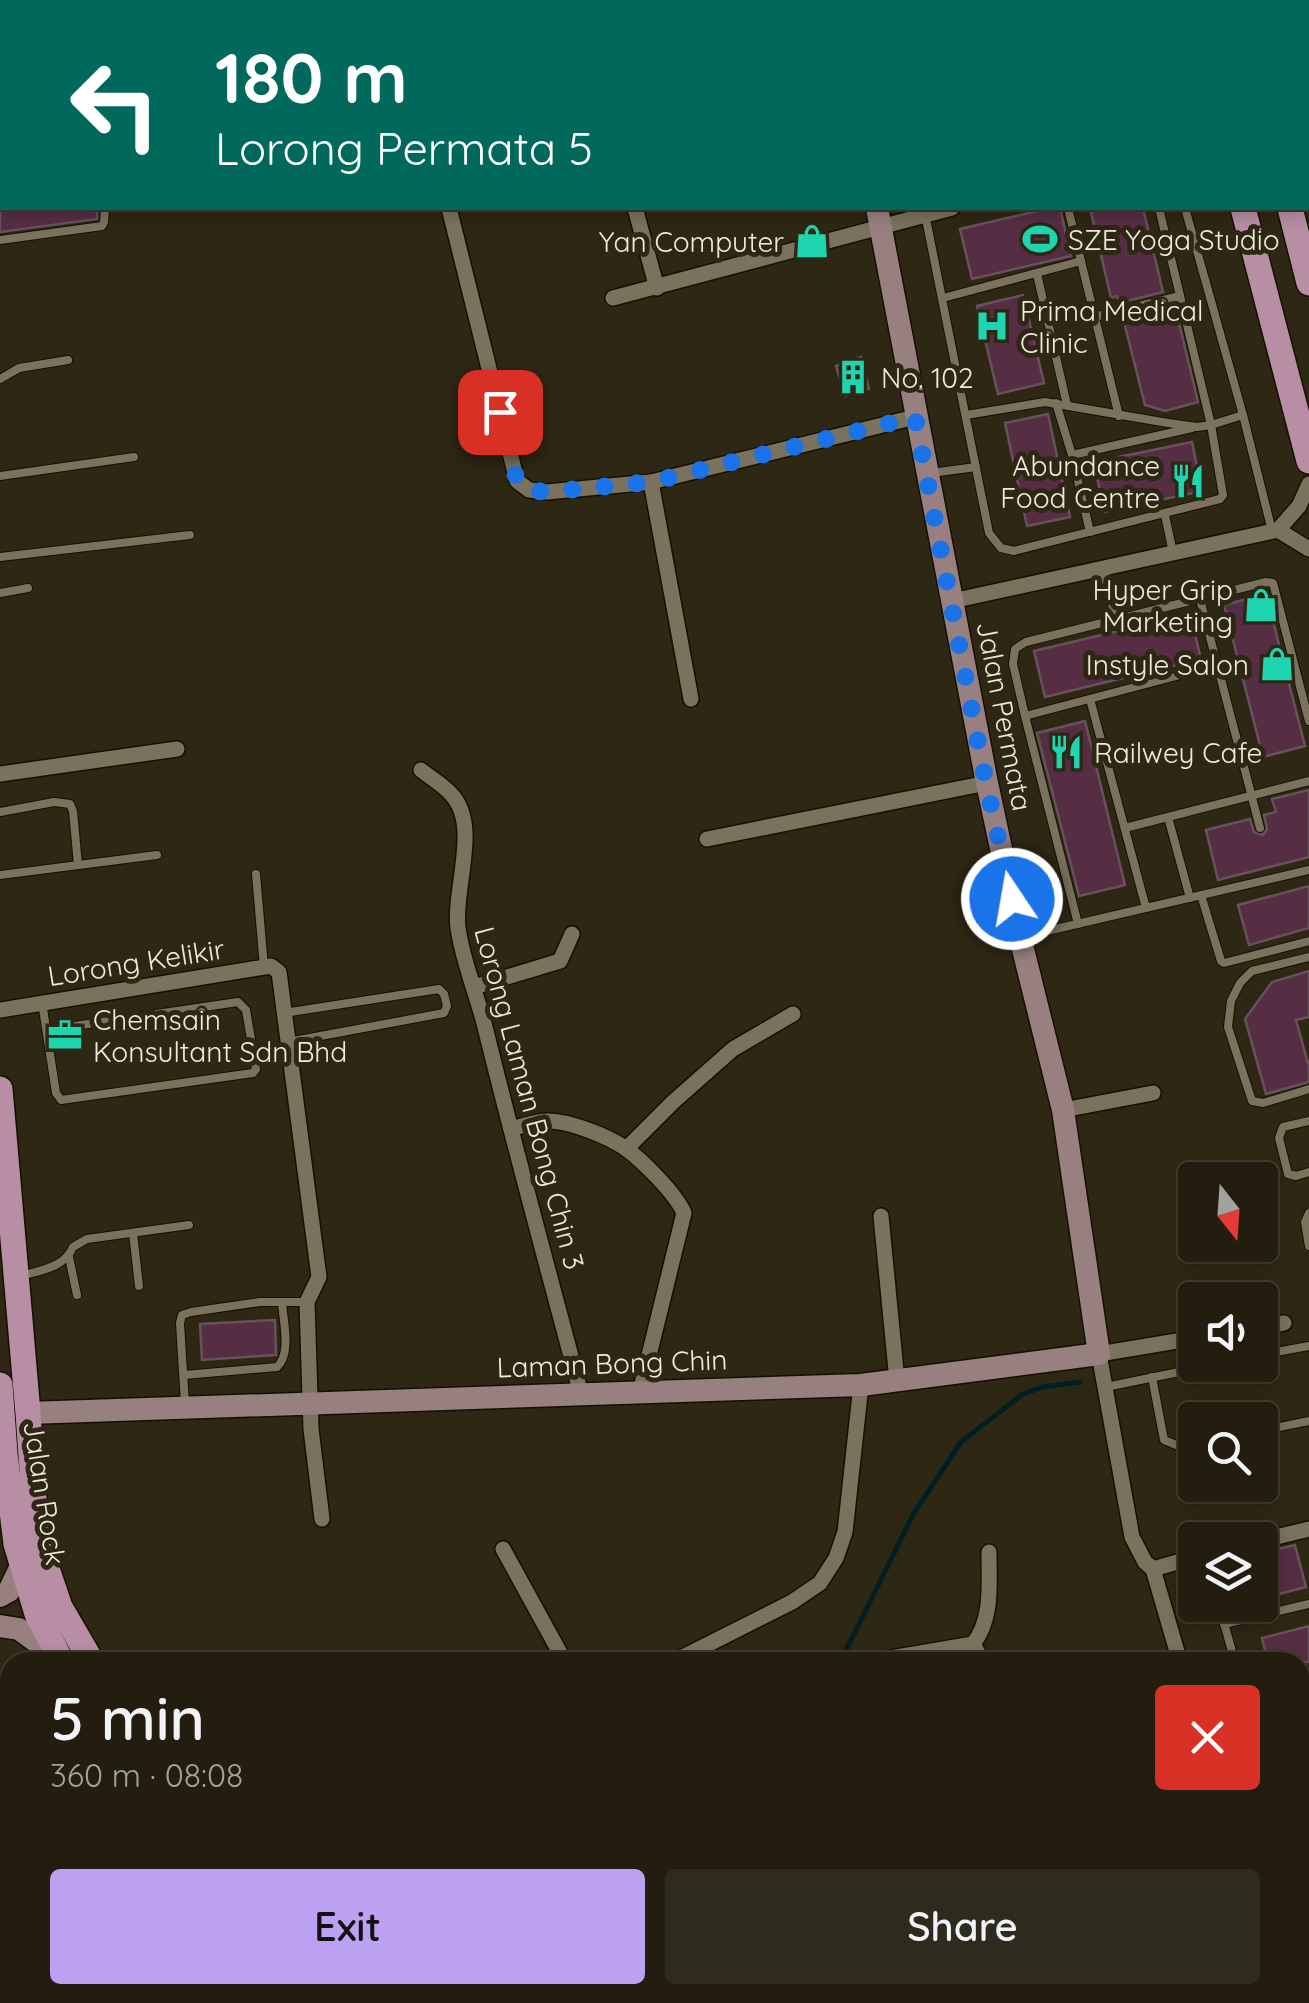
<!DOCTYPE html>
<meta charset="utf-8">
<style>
:root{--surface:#221d0f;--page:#2e2a1d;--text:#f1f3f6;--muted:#a2a29e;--line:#3f3b2f;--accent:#bca0f2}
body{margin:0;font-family:Quicksand,sans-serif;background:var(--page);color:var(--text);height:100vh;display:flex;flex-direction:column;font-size:38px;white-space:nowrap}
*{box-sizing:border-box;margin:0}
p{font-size:32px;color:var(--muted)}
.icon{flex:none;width:55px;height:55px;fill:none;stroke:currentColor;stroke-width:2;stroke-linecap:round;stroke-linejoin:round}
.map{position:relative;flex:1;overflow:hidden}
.panel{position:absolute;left:0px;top:1652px;width:1310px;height:352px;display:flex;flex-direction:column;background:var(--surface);border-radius:30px 30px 0 0;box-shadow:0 5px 15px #0003,0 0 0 2px var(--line)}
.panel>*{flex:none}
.banner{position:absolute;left:0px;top:0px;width:1310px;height:210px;box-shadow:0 5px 15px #0003,0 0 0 2px var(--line);background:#00695c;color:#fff;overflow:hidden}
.needle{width:65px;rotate:163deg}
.tools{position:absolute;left:1178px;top:1162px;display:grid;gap:20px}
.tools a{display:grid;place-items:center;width:100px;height:100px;border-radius:10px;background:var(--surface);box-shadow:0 5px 15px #0003,0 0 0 2px var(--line);font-size:50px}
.pin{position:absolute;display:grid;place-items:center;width:85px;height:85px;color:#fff;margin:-42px;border-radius:20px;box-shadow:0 5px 15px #0006}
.me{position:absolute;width:110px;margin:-55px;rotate:348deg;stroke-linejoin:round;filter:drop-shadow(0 0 8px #0008)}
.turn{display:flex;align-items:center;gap:35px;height:210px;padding:0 50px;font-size:45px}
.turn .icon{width:130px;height:130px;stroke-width:2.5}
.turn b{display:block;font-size:70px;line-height:85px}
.round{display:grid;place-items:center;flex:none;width:105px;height:105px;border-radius:10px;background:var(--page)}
.overview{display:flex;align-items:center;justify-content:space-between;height:170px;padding:0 50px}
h1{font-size:60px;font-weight:600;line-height:75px}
.button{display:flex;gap:20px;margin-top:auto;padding:20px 50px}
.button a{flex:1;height:115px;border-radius:10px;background:var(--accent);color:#111;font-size:40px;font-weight:600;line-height:115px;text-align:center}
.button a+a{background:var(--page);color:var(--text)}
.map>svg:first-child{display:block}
</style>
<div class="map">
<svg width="1309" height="2003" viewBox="0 0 1309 2003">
<rect width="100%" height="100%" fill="#2e2714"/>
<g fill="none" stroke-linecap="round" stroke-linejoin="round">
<!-- stream -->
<g stroke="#001f22" stroke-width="5">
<path d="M840,1662l74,-149 47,-71 62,-48 20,-7 37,-5"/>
<path d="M482,2003l14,-8"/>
</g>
</g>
<!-- building -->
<g fill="#562e44" stroke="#67515c" stroke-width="2.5">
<path d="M0,208h97v11l-97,13z"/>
<path d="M1050,208h10l11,48 -99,23 -12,-50z"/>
<path d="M1090,208h53l20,84 -44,11 -2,-7 -6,2z"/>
<path d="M1023,295l21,88 -46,11 -21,-88z"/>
<path d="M1175,306l23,96 -33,9 -20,-6 -22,-87z"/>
<path d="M861,357l8,32 -24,7 -9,-30z"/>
<path d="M1048,414l22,103 -43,9 -22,-103z"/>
<path d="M1192,442l10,49 -98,21 -10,-50z"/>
<path d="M1266,594l39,152 -42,11 -39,-152z"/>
<path d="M1190,614l11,45 -156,38 -11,-46z"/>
<path d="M1085,721l40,164 -46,11 -42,-163z"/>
<path d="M1309,790v67l-91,23 -12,-50 44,-11 4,13 9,3 4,-6 -3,-14 12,-3 -4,-13z"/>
<path d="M1309,886v42l-60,17 -11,-40z"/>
<path d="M1309,971v46l-13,3 13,47v15l-43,12 -21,-75 27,-37z"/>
<path d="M275,1320l1,35 -74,5 -2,-36z"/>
<path d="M1295,1545l11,42 -46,12v-46z"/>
<path d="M1309,1626v36h-41l-6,-24z"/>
</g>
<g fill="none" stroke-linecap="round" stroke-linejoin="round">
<!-- lane casing -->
<g stroke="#161001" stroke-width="10">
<g id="lane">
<path d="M1150,0l1,2"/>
<path d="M0,123h2"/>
<path d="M0,150h2"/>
<path d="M0,169h2"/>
<path d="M1068,208l51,208"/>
<path d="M1159,208l52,217 32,-10"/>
<path d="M1185,208l58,207 29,116"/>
<path d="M925,214l64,319 12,15 13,3 206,-52 3,-4 -12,-70 -14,2 -29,-4 -123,-21 -79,13"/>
<path d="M0,240l102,-14 2,-4 1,-14"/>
<path d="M1037,274l30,131"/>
<path d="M943,298l138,-37"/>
<path d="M1094,317l86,-21"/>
<path d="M0,379l19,-11 49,-8"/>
<path d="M1056,403l16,52 18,77"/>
<path d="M1072,455l120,-27"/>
<path d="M931,473l45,-6"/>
<path d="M0,476l134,-19"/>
<path d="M1165,515l8,38"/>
<path d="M0,557l190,-22"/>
<path d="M1103,569l13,51"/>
<path d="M0,593l28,-5"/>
<path d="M1200,599l60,229"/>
<path d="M1090,699l56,209"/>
<path d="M1025,716l193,-51"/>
<path d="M0,812l54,-10 16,2 3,7 5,54"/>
<path d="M1168,817l22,81"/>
<path d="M1125,828l184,-47"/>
<path d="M256,874l8,93"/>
<path d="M0,875l157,-20"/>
<path d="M1201,895l20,66 3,2 85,-22"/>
<path d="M1078,924l-53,-208 -12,-52 2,-15 11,-7 240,-60 7,1 36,138"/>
<path d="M1021,937l288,-67"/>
<path d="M1309,957l-57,14 -12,12 -9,18 -3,26 24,74 11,2 46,-14"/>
<path d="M42,1002l14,91 5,7 192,-27 3,-4 -10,-59 -8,-8 -191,28"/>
<path d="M284,1013l155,-24 5,5 3,12 -3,7 -156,29"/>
<path d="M253,1053l36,-5"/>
<path d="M1309,1121l-26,6 -4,11 9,36 8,2 13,-4"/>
<path d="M1309,1213l-4,9 4,24"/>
<path d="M133,1233l6,53"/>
<path d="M69,1257l8,38"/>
<path d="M21,1276c20,-6 43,-8 52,-29l14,-8 102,-14"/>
<path d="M1260,1355l49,-9"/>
<path d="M184,1375l93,-8c15,-14 6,-46 5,-65"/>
<path d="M1152,1377l12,63 15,6 16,-3"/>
<path d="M1106,1387l107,-22"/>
<path d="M185,1404l-5,-81 2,-8 9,-3 69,-10h47"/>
<path d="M1260,1431l49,-10"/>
<path d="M1219,1605l16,57"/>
<path d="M1224,1624l85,-20"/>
<path d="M443,1662h1"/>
<path d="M1300,1781l9,-2"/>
<path d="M1300,1891l9,30"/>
<path d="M190,1995l10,8"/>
<path d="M666,2003l12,-8"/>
</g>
</g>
<!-- street casing -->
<g stroke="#161001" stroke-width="18">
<g id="street">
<path d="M790,0l1,2"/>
<path d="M449,208l68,273 12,9 18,2 104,-10 264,-65"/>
<path d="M635,208l22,80"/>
<path d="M613,298l339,-90"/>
<path d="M651,482l40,217"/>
<path d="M1278,530l31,19"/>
<path d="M952,601l326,-71 21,-24 10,-22"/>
<path d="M421,770c10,8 22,15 30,24 30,31 2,95 7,134 5,35 20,69 28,103 30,122 63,242 95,363"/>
<path d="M0,774l177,-25"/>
<path d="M707,839l280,-56"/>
<path d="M474,987l86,-26 12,-27"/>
<path d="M0,1010l271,-44 8,6 40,305 -12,25 4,127 11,90"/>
<path d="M1063,1110l90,-17"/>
<path d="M511,1129c12,-3 26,-9 39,-8 22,1 57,15 75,27 17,12 51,46 59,65l-44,179"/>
<path d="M626,1149l47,-47 60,-53 60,-35"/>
<path d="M881,1216l16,165"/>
<path d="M1260,1327l24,-4"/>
<path d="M1260,1541l49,-12"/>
<path d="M503,1549l62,113"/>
<path d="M1153,1569l42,-12"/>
<path d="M973,1644c20,-25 16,-61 16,-92"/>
<path d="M973,1644l10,18"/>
<path d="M879,1660l94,-16"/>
<path d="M673,1662l119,-60 28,-19 16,-25 9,-26 16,-147"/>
<path d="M1180,1662l-27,-93 -8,-7 -13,-25 -33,-183 96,-16"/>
<path d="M1300,1956l9,-2"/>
<path d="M757,1995l4,8"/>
<path d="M1277,1995l2,8"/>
</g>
</g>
<!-- secondary casing -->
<g stroke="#161001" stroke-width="25">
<g id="secondary">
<path d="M831,0v2"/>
<path d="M28,1413l833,-28 238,-31 -36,-244 -43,-173 -33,-154 -110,-575"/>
<path d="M0,1596l9,-5 13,-27"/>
<path d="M0,1626l19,3 42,31"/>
</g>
</g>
<!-- primary casing -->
<g stroke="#161001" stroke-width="28">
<g id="primary">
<path d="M1189,0l1,2"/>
<path d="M1239,0v2"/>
<path d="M1243,208l66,253"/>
<path d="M1290,208l19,75"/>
<path d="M0,1089l28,324 9,126 23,68 32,55"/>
<path d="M0,1385l5,69 11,90 21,70 25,48"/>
<path d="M321,1995l8,8"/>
<path d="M367,1995l8,8"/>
</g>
</g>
<!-- lane -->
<use href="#lane" stroke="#7a725d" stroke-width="8"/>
<!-- street -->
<use href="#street" stroke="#7a725d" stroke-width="15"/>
<!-- secondary -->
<use href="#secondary" stroke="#988080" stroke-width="22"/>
<!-- primary -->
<use href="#primary" stroke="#b78ea4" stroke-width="25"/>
</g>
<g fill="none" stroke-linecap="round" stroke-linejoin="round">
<!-- route -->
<path stroke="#1a73e8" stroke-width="18" stroke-dasharray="0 32.4" d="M500,412l17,69 12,9 17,2 105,-10 264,-65 71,366 26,116"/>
</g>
<!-- icons -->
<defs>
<g id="stadium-bare" transform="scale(2.7)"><path d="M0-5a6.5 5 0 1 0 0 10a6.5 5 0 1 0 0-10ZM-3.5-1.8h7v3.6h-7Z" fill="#1fd5b0" stroke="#2e2714" stroke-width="2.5" paint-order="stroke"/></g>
<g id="shop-bare" transform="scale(2.7)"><path d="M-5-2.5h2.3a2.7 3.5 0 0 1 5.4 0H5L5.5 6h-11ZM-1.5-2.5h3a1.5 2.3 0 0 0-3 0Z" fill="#1fd5b0" stroke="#2e2714" stroke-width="2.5" paint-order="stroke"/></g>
<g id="hospital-bare" transform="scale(2.7)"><path d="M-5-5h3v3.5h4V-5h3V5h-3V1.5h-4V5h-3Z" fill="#1fd5b0" stroke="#2e2714" stroke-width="2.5" paint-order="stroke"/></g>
<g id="building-bare" transform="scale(2.7)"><path d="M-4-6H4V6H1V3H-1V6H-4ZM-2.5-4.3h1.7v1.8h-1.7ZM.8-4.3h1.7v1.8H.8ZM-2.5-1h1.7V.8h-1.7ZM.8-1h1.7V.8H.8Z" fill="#1fd5b0" stroke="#2e2714" stroke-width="2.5" paint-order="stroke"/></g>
<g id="restaurant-bare" transform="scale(2.7)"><path d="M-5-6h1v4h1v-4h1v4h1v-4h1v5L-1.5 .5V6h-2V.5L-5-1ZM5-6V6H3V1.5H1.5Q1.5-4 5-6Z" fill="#1fd5b0" stroke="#2e2714" stroke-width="2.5" paint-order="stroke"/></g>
<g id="office-bare" transform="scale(2.7)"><path d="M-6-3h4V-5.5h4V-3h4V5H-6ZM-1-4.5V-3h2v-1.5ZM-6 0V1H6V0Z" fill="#1fd5b0" stroke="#2e2714" stroke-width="2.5" paint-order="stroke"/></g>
</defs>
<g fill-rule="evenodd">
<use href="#stadium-bare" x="1040" y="239"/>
<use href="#shop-bare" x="812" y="241"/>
<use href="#hospital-bare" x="992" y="326"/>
<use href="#building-bare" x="853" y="377"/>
<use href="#restaurant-bare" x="1188" y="481"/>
<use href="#shop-bare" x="1261" y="605"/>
<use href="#shop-bare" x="1277" y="664"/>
<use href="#restaurant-bare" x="1066" y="752"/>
<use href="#office-bare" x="65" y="1035"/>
</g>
<g text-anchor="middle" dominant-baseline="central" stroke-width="10" stroke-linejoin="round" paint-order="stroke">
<!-- poi labels -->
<g font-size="28" fill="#eeeade" stroke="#2e2714" text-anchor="start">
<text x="1068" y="239">SZE Yoga Studio</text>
<text x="784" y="241" text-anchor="end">Yan Computer</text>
<text x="1020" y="310">Prima Medical<tspan x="1020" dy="32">Clinic</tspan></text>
<text x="881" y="377">No. 102</text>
<text x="1160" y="465" text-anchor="end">Abundance<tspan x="1160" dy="32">Food Centre</tspan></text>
<text x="1233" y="589" text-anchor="end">Hyper Grip<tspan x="1233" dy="32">Marketing</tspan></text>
<text x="1249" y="664" text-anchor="end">Instyle Salon</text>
<text x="1094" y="752">Railwey Cafe</text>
<text x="93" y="1019">Chemsain<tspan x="93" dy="32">Konsultant Sdn Bhd</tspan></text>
</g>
<!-- street labels -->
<g font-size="28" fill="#eeeade" stroke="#2e2714">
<text transform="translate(1005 716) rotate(79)">Jalan Permata</text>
<text transform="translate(136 962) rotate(-9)">Lorong Kelikir</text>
<text transform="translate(530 1098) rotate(75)">Lorong Laman Bong Chin 3</text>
<text transform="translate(612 1363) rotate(-2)">Laman Bong Chin</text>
<text transform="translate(45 1493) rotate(81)">Jalan Rock</text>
</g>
</g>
</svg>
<div class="tools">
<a><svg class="needle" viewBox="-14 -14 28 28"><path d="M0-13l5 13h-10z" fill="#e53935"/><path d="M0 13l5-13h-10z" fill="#a2a29e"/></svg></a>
<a><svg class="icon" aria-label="sound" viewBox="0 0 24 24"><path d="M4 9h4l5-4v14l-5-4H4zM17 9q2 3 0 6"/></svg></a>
<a><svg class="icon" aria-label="search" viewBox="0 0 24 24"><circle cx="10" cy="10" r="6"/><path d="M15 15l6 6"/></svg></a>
<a><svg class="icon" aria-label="layers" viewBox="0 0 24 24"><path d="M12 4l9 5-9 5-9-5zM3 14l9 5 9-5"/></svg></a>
</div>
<div class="pin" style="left:500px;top:412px;background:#d93025"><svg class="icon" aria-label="arrive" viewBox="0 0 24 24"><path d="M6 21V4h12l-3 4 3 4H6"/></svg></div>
<svg class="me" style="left:1012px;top:899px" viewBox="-20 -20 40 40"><circle r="17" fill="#1a73e8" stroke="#fff" stroke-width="3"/><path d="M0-11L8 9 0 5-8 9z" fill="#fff"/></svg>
<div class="banner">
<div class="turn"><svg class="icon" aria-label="left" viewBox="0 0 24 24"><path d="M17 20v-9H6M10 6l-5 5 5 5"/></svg><div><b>180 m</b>Lorong Permata 5</div></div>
</div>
<section class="panel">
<div class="overview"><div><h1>5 min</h1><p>360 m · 08:08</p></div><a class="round" style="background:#d93025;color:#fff"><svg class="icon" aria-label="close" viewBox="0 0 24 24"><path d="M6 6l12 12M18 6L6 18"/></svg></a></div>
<div class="button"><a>Exit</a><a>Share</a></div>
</section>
</div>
